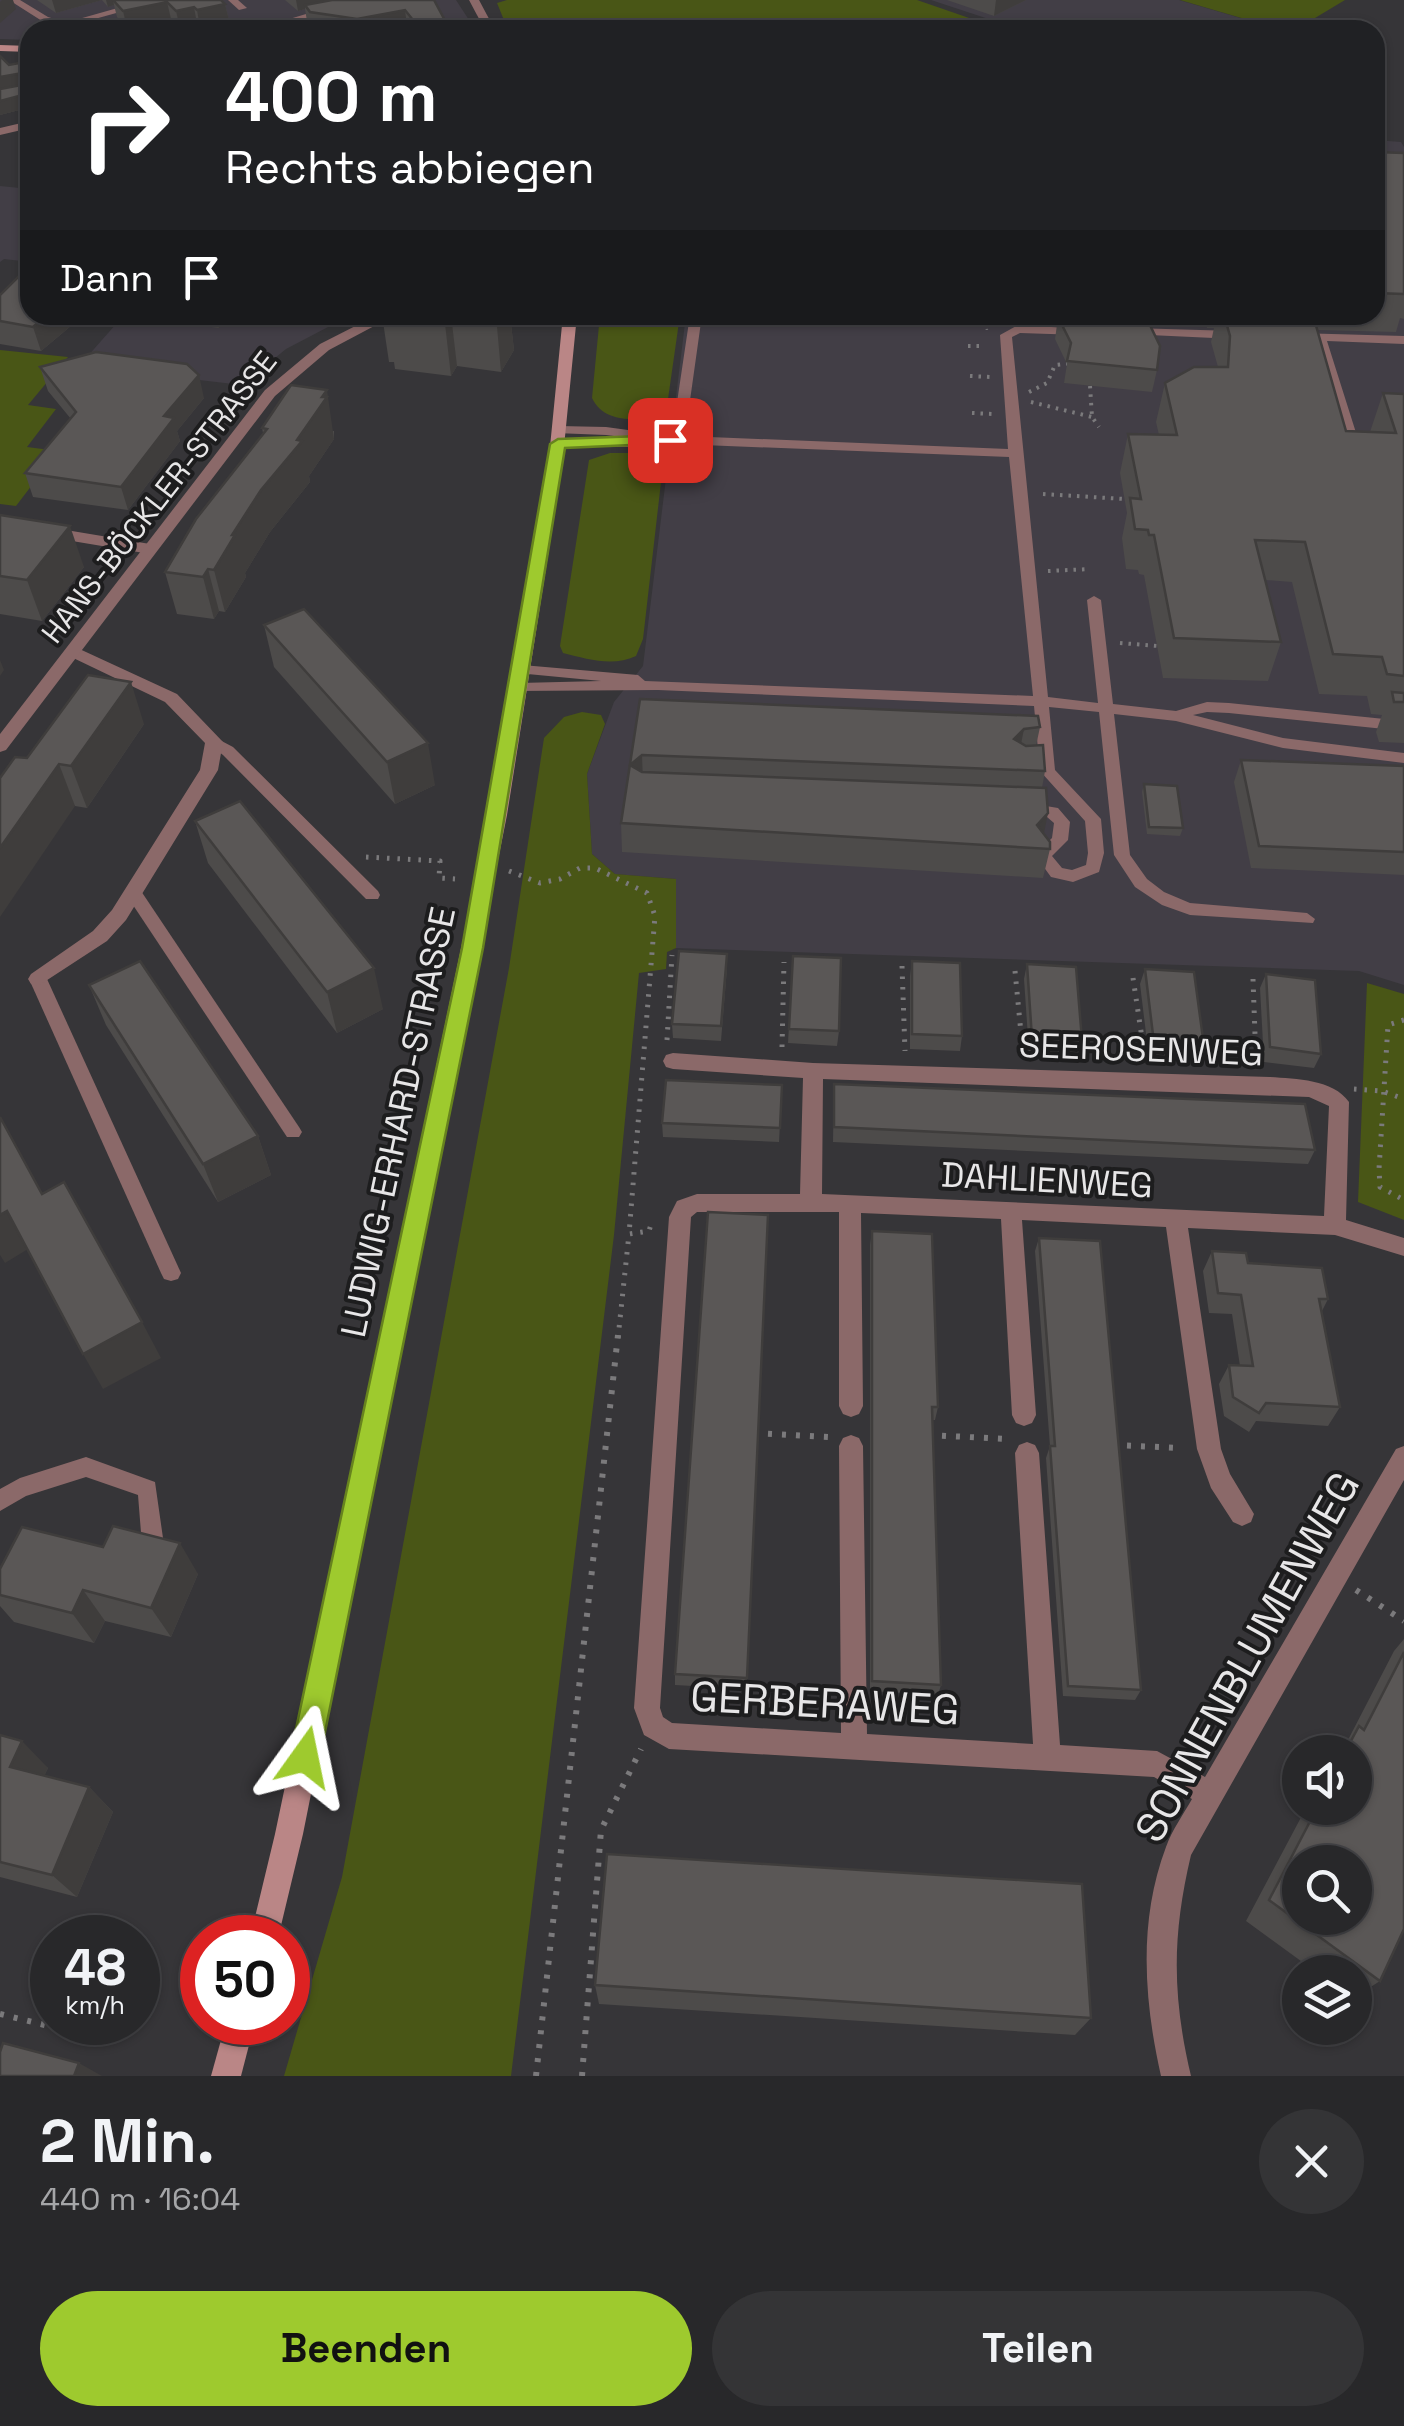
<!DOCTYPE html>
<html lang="de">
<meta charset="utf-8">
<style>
:root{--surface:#28282a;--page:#343436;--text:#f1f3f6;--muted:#a5a6a8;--line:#444447;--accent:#9eca2e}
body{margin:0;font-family:"Space Grotesk",sans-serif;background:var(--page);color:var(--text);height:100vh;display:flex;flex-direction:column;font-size:38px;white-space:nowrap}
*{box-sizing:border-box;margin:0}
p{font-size:32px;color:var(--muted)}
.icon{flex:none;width:55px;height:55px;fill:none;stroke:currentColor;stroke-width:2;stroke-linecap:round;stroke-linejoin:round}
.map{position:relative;height:2076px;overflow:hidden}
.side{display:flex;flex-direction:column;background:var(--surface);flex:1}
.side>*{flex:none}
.top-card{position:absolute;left:20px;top:20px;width:1365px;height:305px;border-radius:30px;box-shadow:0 2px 8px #0004,0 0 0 2px var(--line);background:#202124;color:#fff;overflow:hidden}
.controls{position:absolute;left:1282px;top:1735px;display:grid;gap:20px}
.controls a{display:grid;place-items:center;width:90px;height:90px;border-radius:50%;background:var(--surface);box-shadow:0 2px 8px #0004,0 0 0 2px var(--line);font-size:50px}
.speed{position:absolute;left:30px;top:1915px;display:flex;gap:20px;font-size:50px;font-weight:700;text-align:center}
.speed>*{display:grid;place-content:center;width:130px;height:130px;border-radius:50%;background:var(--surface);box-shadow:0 2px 8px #0004,0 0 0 2px var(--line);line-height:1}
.speed small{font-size:25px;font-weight:400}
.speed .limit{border:15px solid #d22;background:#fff;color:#111}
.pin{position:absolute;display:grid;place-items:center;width:85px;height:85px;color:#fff;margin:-42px;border-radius:20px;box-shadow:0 5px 15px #0006}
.me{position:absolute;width:110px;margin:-55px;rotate:12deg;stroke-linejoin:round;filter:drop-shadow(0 0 8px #0008)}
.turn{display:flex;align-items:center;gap:35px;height:210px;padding:0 40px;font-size:45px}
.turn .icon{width:130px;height:130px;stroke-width:2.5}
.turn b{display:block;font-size:70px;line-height:85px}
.then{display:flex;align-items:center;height:95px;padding:0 40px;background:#0003;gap:20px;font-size:38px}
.round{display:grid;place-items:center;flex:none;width:105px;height:105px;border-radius:52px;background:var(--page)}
.head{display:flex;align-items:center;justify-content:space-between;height:170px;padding:0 40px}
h1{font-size:60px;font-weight:600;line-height:75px}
.action{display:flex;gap:20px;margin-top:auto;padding:20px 40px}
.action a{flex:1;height:115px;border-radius:60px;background:var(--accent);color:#111;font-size:40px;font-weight:600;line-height:115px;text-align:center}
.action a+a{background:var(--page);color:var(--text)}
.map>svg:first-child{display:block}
</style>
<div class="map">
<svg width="1404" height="2076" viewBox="0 0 1404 2076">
<rect width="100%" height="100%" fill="#363538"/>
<!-- built -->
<g fill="#423e46">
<path d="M0,0h456l13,20 2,10h-441v10l-30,-1z"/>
<path d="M931,0h248l102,30h-259z"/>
<path d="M1375,140l26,2 3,5v838l-45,-14 -683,-23v-69l-61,-5 -23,-20 -5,-80 27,-72 29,-36 43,-351h689z"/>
<path d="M0,186l30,3v73l-26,-3 -4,3z"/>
<path d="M124,315h227l-65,34 -44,36 -163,-19z"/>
</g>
<!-- green -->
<g fill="#495616">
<path d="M507,0h410l55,19 -28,11h-436l-11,-27z"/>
<path d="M1180,0h165l-50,30h-13z"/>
<path d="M600,315h80l-12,84 -28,20c-19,1 -39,-2 -48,-21z"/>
<path d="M0,350l68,7 -40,48 28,4 -29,38 31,4 -42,55 -16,-2z"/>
<path d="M610,453h49l5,3 -21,183 -7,17c-23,11 -49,3 -73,-3l-3,-7 29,-186z"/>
<path d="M582,712l19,3 4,9 -18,50 5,80 23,20 61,5v69l-9,4 -1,17 -27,4 -25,262 -103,841h-227l58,-199 167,-909 35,-230 20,-21z"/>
<path d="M1367,983l37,11v226l-46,-18z"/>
</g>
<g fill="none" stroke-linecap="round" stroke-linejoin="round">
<!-- path-far3 -->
<path stroke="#7b7a7c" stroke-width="2.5" stroke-dasharray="1 5" stroke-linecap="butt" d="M938,315l48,2 1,14"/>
<!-- path-far2 -->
<g stroke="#7b7a7c" stroke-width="4" stroke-dasharray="2.5 6" stroke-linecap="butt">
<path d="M968,346h17"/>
<path d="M970,376l21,1"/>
<path d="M1090,386l2,31 7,10"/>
<path d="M1029,392l18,-9 8,-18 17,-2"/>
<path d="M1031,402l61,15"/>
<path d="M972,413l22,1"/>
<path d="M1043,494l81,5"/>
<path d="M1048,571l42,-2"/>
<path d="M1120,643l38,3"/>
</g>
<!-- path-far1 -->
<g stroke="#7b7a7c" stroke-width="5" stroke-dasharray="2.5 8" stroke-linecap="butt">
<path d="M366,857l74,4 -1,17 16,1"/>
<path d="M509,871l31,12 20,-4 20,-11h15l52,25 8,23 -26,318 20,-3 3,-10"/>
<path d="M902,966l3,85"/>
<path d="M1015,971l8,83"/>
<path d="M1133,978l12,80"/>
<path d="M1253,979l3,83"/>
<path d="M1404,1020l-16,5 -9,144 1,18 24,13"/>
<path d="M667,1040l5,-85"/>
<path d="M782,1047l2,-85"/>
<path d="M1354,1089l28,2 22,8"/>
<path d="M618,1338l11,-104"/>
</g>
<!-- path -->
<g stroke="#7b7a7c" stroke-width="6" stroke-dasharray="4 10" stroke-linecap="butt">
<path d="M754,1433l74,4"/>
<path d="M928,1435l79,4"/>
<path d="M1113,1445l68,3"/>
<path d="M1356,1590l48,31"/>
<path d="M0,2014l57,14"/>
<path d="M536,2076l82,-741"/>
<path d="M582,2076l19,-246 40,-81"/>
</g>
<!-- service -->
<g fill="#8b6969" fill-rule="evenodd">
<path d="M9,0h11l28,17 23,7 -5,3 -24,-6z"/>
<path d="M228,0h10l9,8 -8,2z"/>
<path d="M326,8l3,1v4l-43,11 4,6h-10l-4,-7z"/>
<path d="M690,315h12l-17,121 323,13 -8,-114 18,-10 67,4v4l-4,2 -61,-2 -8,4 36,360 50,6 -11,-103 7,-4 7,4 12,104 63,7 31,-9 22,1 175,18v10l-175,-18 -22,-1 -14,3 90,23 121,15v10l-121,-15 -107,-27 -62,-7 16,141 17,24 17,13 26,11 117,10 8,6 -2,4 -123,-8 -28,-10 -27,-18 -21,-32 -15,-143 -50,-5 6,63 46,49 3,34 -5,19 -26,10 -22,-5 -16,-22 17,-17 2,-15 -7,-6 -25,-5 -2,-4 8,-5 30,5 12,14 -2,18 -16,16 10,12 10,2 14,-5 2,-12 -3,-32 -45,-50 -6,-65 -376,-16 -144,1 -2,-3 7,-5 82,-2 -84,-8 -2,-3 7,-5 116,10 7,6 388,15 -24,-239 -331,-13 -72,-9 -51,-2 -2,-3 6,-4 47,1 66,9z"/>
<path d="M1132,328l103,3 6,4 -6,4 -107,-5 -2,-2z"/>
<path d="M1296,333l108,3v8l-77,-3 31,98 -2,3 -10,-3 -31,-98 -23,-2 -2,-2z"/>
<path d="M558,439h72l6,4 -6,4 -76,-1 -2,-3z"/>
<path d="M214,737l19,10 145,144 2,4 -2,4h-12l-143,-144 -17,-13z"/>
<path d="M133,886l6,2 160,239 3,5 -3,5h-12l-160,-241 -2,-4 2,-4z"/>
<path d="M38,973l9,6 134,294 -3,6 -7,2 -7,-2 -3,-6 -132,-294z"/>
<path d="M86,1457l69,25 9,63 -3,7 -8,3 -8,-3 -3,-7 -4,-50 -52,-18 -60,19 -26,15v-22l20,-11z"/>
</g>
<!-- minor -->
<g fill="#8b6969" fill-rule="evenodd">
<path d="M146,0h17l-97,27 -5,-3z"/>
<path d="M30,121v7l-30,7v-7z"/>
<path d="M0,519l150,25 8,5 -8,5 -150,-25z"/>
<path d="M73,646l104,48 46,48 -5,28 -92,150 -19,21 -69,45 -7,-2 -3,-5 3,-5 62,-43 19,-21 88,-140 5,-27 -40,-41 -98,-47v-8z"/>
<path d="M673,1053l140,10 457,14c26,2 63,2 79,25l-3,118 58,18v18l-69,-21 -147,-7 33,221 9,25 24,40 -3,8 -9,4 -9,-4 -22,-34 -14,-39 -31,-222 -144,-7 14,195 -4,8 -8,3 -8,-3 -4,-8 -11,-196 -140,-6 2,193 -4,8 -8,3 -8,-3 -4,-8v-194h-142l-6,5 -31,491 3,9 9,6 169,10 -2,-287 4,-8 8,-3 8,3 4,8 4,288 166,10 -18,-291 4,-8 8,-3 8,3 4,8 21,292 97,6 48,26 191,-328 8,-3v34l-213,375c-19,80 -19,141 0,221h-30c-17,-75 -23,-155 5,-229 6,-17 17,-32 26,-48l-38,-22 -485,-28 -25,-14 -10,-27 35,-491 8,-16 20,-7h103l3,-116 -130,-9 -7,-2 -3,-6 3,-6zM823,1079l486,18 20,9 -5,110 -502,-22z"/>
</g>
<!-- tertiary -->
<g fill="#8b6969" fill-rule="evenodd">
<path d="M469,0h10l16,30h-10z"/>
<path d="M377,315h18l-66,35 -54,46 -269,354 -6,2v-18l265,-344 55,-46z"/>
</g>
<!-- secondary -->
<g fill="#ba8686" fill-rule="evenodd">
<path d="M0,45l30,1v6l-30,-1z"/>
<path d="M563,315h14l-15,152 -55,348 -204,1019 -25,104h-28l25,-104 214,-1019 59,-348z"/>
<path d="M226,2022h29l-14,54h-30z"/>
</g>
</g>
<!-- wall -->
<g fill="#4d4b4a">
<path d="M37,0h65l-46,13z"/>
<path d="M102,0h119l4,4 4,16 -29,7 -3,-3 -17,4 -9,-9 -44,9 -10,-11 -3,-12 -6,2z"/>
<path d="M285,0h149l15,30h-39l-3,-4 -20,4h-61l-13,-2 -6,-7 -2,-12 -7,2z"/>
<path d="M947,0h79l-32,16z"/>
<path d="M30,61v51l-3,-4 -27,7v-14l9,-36z"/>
<path d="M1375,152l29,1v166l-4,-1 -4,14 -78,-2 28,101 24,1 13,-39 21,1v349l-25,-1 -3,-10 6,-17 -11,-1 -4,-18 -48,-2 -27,-112 -27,-2 16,62 -13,39 -105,-3 -19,-103 -5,-1 -1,-4 -12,-1 -4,-31 5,-25 -7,-40 8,-39 31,1 -3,-13 9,-39 53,-16 -7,-25 3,-14h-7l-4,-13h172z"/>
<path d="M0,295l30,20h54l-43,36 -41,-7z"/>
<path d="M112,315h118l-11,13z"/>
<path d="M382,315h128l4,35 -13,22 -44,-6 -6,10 -56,-7 -1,-7h-5z"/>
<path d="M1043,315h96l-1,4 19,51 -5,22 -88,-9 3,-19 -12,-25 2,-14h-9z"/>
<path d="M40,367l164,31 -27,33 3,10 -52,69 -95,-13 -8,-24 46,-54 -23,-28z"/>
<path d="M262,428l72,3v8l-25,37 1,6 -40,50 -25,41 1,4 -21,35 -6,-1 -5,8 -37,-5 -12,-42 98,-139z"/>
<path d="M0,515l84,52 -42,54 -42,-7z"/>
<path d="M264,625l171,160 -40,19 -121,-137z"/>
<path d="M640,699l400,28 -4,19 9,25 -3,17 2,46 6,15 -7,29 -421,-26 -1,-29z"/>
<path d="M144,724l-57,84 -12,-2 -48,-48z"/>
<path d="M1241,760l163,6v109l-153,-7 -17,-86z"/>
<path d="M1144,784l39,44 -3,8 -33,-2 -5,-42z"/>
<path d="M195,821l188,188 -46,24 -129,-170z"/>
<path d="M793,956l46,75 -2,15 -49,-3z"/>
<path d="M912,961l50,75 -2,15 -50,-2v-73z"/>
<path d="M1027,964l55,76 -4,15 -49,-3 -5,-73z"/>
<path d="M727,968l-6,73 -48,-3 -1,-14z"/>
<path d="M1145,969l59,77 -5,14 -50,-2 -9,-74z"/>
<path d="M1266,974l55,80 -7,14 -50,-6 -4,-74z"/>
<path d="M89,985l169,151 13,39 -53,27 -112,-177z"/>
<path d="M834,1084l481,66 -7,14 -475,-22z"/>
<path d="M782,1085l-3,57 -116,-5 -1,-14z"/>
<path d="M872,1231l66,176 -3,13h-2l8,265 -3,10 -68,-4v-446z"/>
<path d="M1039,1238l102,452 -6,10 -72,-4 -17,-238 4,-12 -15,-195z"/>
<path d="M1212,1251l36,12 80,36 -6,12 18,96 -12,19 -72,-5 -7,11 -25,-16 -5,-32 10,-19 11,1 -8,-52 -23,-1 -6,-42z"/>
<path d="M103,1547l95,27 -27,63 -66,-16 -11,22 -80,-21 -14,-16v-37z"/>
<path d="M1404,1639v290l-24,52 -25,16v-25h-39l-70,-51 60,-113h49v-56h-20l14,-14 45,-87z"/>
<path d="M675,1674l72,4 -1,11 -71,-4z"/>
<path d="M0,1735l48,33 -4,8 45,11 24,25 -36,85 -77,-20z"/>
<path d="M595,1985l496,33 -16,17 -476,-31z"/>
</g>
<!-- shaded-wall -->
<g fill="#3f3d3c">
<path d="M2,0h11l3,9 -16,14v-21z"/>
<path d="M52,0h50l-46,13z"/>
<path d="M106,0h7l1,5 -6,2z"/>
<path d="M296,0h44l-35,5v4l-7,2z"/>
<path d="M996,0h30l-32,16z"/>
<path d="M167,2l4,17 -44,9 -4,-17z"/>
<path d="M225,4l4,16 -29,7 -3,-17z"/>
<path d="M194,7l3,17 -17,4 -4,-17z"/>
<path d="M405,10l2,16 -20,4h-28l-2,-11z"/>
<path d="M28,72l2,14 -30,5v-14z"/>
<path d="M23,95l4,13 -27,7v-14z"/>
<path d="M47,315h37l-43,36 -8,-24z"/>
<path d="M216,315h14l-11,13z"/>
<path d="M444,315h7l6,51 -6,10z"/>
<path d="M496,315h14l4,35 -13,22z"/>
<path d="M199,375l5,23 -27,33 3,10 -52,69 -7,-23 43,-71z"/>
<path d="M327,390l7,49 -25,37 1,6 -40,50 -25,41 1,4 -21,35 -11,-42 18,-35 29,-45 36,-50z"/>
<path d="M70,526l14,41 -42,54 -15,-41z"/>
<path d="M208,569l11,42 -5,8 -11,-42z"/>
<path d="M0,660l4,10 -4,6z"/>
<path d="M131,682l13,42 -57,84 -16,-42z"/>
<path d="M1024,729l-6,30 -4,-20z"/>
<path d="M428,743l7,42 -40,19 -8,-42z"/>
<path d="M642,755l1,29 -13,-19z"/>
<path d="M59,764l16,42 -75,111v-69z"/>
<path d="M1048,813l-6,30 -5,-18z"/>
<path d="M374,968l9,41 -46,24 -10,-41z"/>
<path d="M258,1136l13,39 -53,27 -15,-38z"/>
<path d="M7,1211l21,38 -23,14 -5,-8v-40z"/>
<path d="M142,1322l19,36 -58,31 -20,-35z"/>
<path d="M180,1543l18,31 -27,63 -20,-29z"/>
<path d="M83,1590l22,31 -11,22 -22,-30z"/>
<path d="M22,1741l26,27 -12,25 -26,-26z"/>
<path d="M89,1787l24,25 -36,85 -25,-22z"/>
<path d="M79,2063l23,13h-28z"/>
</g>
<!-- building -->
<g fill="#5a5756" stroke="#3f3d3c" stroke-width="2.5" fill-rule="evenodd">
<path d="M113,0h108l4,4 -28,6 -3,-3 -18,4 -9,-9 -44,9z"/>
<path d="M332,0h102l15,28 -28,2 -16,-20 -48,9 -47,-7 -5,-7z"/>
<path d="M0,56l9,9 21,-4v41l-7,-7 -23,6v-12l27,-5 1,-12 -28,5z"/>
<path d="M1375,152l29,1v141l-29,-1z"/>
<path d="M21,274l9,1v40h17l-14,12 -33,-6v-26z"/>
<path d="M1224,315h89l33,116 50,2 -13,-40 21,1v282l-17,-2 -5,-17 -49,-3 -28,-112 -50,-2 26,102 -107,-4 -20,-103h-5l-1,-5 -13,-1 -5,-31 11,1 -13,-65 49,1 -12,-52 29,-16h34l2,-31z"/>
<path d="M1058,317l89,2 13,27 -3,24 -90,-9 4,-18z"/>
<path d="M96,352l91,12 12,11 -35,41 10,2 -53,69 -96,-14 51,-61 -36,-45z"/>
<path d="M291,385l36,5 -5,7h5l-30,43 5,1 -41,49 -29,45h3l-21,35 -6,-1 -5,8 -38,-5 31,-53 71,-90 -5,-1z"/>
<path d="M0,515l70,11 -43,54 -27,-4z"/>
<path d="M304,609l124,134 -41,19 -123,-137z"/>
<path d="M88,675l43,7 -60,84 -12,-2 -59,84v-70l15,-21 12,1z"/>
<path d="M1392,692l12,1v9h-10z"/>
<path d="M640,699l398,17 2,11 -16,2 -10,10 12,7 17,-1 2,26 -403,-16 -12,10 12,7 404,16 2,25 -11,12 13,17v7l-429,-26z"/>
<path d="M1241,760l163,6v86l-145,-6z"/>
<path d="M1144,784l33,2 6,42 -34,-1z"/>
<path d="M240,801l134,167 -47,24 -132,-171z"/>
<path d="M679,951l48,3 -6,72 -49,-2z"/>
<path d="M793,956l48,2 -2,73 -50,-2z"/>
<path d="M140,961l118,175 -55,28 -114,-179z"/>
<path d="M912,961l48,2 2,73 -50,-2z"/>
<path d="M1027,964l49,3 6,73 -50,-2z"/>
<path d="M1145,969l49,3 10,74 -50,-3z"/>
<path d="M1266,974l49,6 6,74 -51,-7z"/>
<path d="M666,1080l116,5 -2,43 -118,-5z"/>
<path d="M834,1084l471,20 10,46 -481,-23z"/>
<path d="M0,1117l42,77 22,-12 78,140 -59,32 -76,-143 -7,4z"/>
<path d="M708,1212l60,3 -21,463 -72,-4z"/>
<path d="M872,1231l60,3 6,173h-6l9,278 -69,-4z"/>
<path d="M1039,1238l61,3 41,449 -73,-4 -18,-240h5z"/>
<path d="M1212,1251l34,2 2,10 74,5 6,31h-9l21,108 -74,-4 -7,10 -26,-16 -4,-32 24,1 -12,-71 -23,-2z"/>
<path d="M113,1526l67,17 -29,65 -68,-18 -11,23 -72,-18v-26l22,-42 81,20z"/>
<path d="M1404,1652v277l-24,52 -111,-81 48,-92h38v-56h-10l14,-26 5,4zM1300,1862h55v56h-55z"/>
<path d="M0,1735l22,6 -12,26 79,20 -37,88 -52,-13z"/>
<path d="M607,1854l475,30 9,134 -496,-33z"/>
<path d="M3,2043l76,20 -5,13h-74v-24z"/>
</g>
<!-- route -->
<path fill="#9eca2e" stroke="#67831e" stroke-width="2.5" d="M670,435l8,5 -2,3 -111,5 -82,500 -163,809 -4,10 -11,5 -10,-5 -5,-10 172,-809 88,-504 8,-5z"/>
<g text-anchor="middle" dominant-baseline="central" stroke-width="8" stroke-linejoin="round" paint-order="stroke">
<!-- far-street labels -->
<g font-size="30" fill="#e7e6e7" stroke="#1d1d1e">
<text transform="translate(159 497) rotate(-52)">HANS-BÖCKLER-STRASSE</text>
</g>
<!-- street labels -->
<g font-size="35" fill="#e7e6e7" stroke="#1d1d1e">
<text transform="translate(1141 1049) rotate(2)">SEEROSENWEG</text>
<text transform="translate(398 1122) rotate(-78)">LUDWIG-ERHARD-STRASSE</text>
<text transform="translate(1047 1180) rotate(3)">DAHLIENWEG</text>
</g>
<!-- near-street labels -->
<g font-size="42" fill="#e7e6e7" stroke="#1d1d1e">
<text transform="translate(1247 1657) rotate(-61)">SONNENBLUMENWEG</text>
<text transform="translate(825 1703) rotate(3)">GERBERAWEG</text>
</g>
</g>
</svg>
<div class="controls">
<a><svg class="icon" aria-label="sound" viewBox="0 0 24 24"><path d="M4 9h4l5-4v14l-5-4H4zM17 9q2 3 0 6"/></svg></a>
<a><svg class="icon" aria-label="search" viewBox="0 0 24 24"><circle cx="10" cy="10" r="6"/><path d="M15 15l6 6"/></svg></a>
<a><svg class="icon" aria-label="layers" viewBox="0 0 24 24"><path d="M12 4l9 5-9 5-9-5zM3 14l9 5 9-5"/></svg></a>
</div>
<div class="speed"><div>48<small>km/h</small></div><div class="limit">50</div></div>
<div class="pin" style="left:670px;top:440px;background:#d93025"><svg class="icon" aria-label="arrive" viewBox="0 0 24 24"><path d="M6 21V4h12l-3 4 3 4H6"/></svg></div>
<svg class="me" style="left:305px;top:1757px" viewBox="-20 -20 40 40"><path d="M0-17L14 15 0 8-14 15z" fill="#9eca2e" stroke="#fff" stroke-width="4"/></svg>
<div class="top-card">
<div class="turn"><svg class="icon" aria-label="right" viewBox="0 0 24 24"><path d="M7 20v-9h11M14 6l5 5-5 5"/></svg><div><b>400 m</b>Rechts abbiegen</div></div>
<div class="then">Dann<svg class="icon" aria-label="arrive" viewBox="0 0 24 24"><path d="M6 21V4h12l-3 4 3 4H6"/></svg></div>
</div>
</div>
<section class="side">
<div class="head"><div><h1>2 Min.</h1><p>440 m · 16:04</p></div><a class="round"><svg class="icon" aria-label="close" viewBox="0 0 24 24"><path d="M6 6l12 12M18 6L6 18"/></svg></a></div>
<div class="action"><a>Beenden</a><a>Teilen</a></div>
</section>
